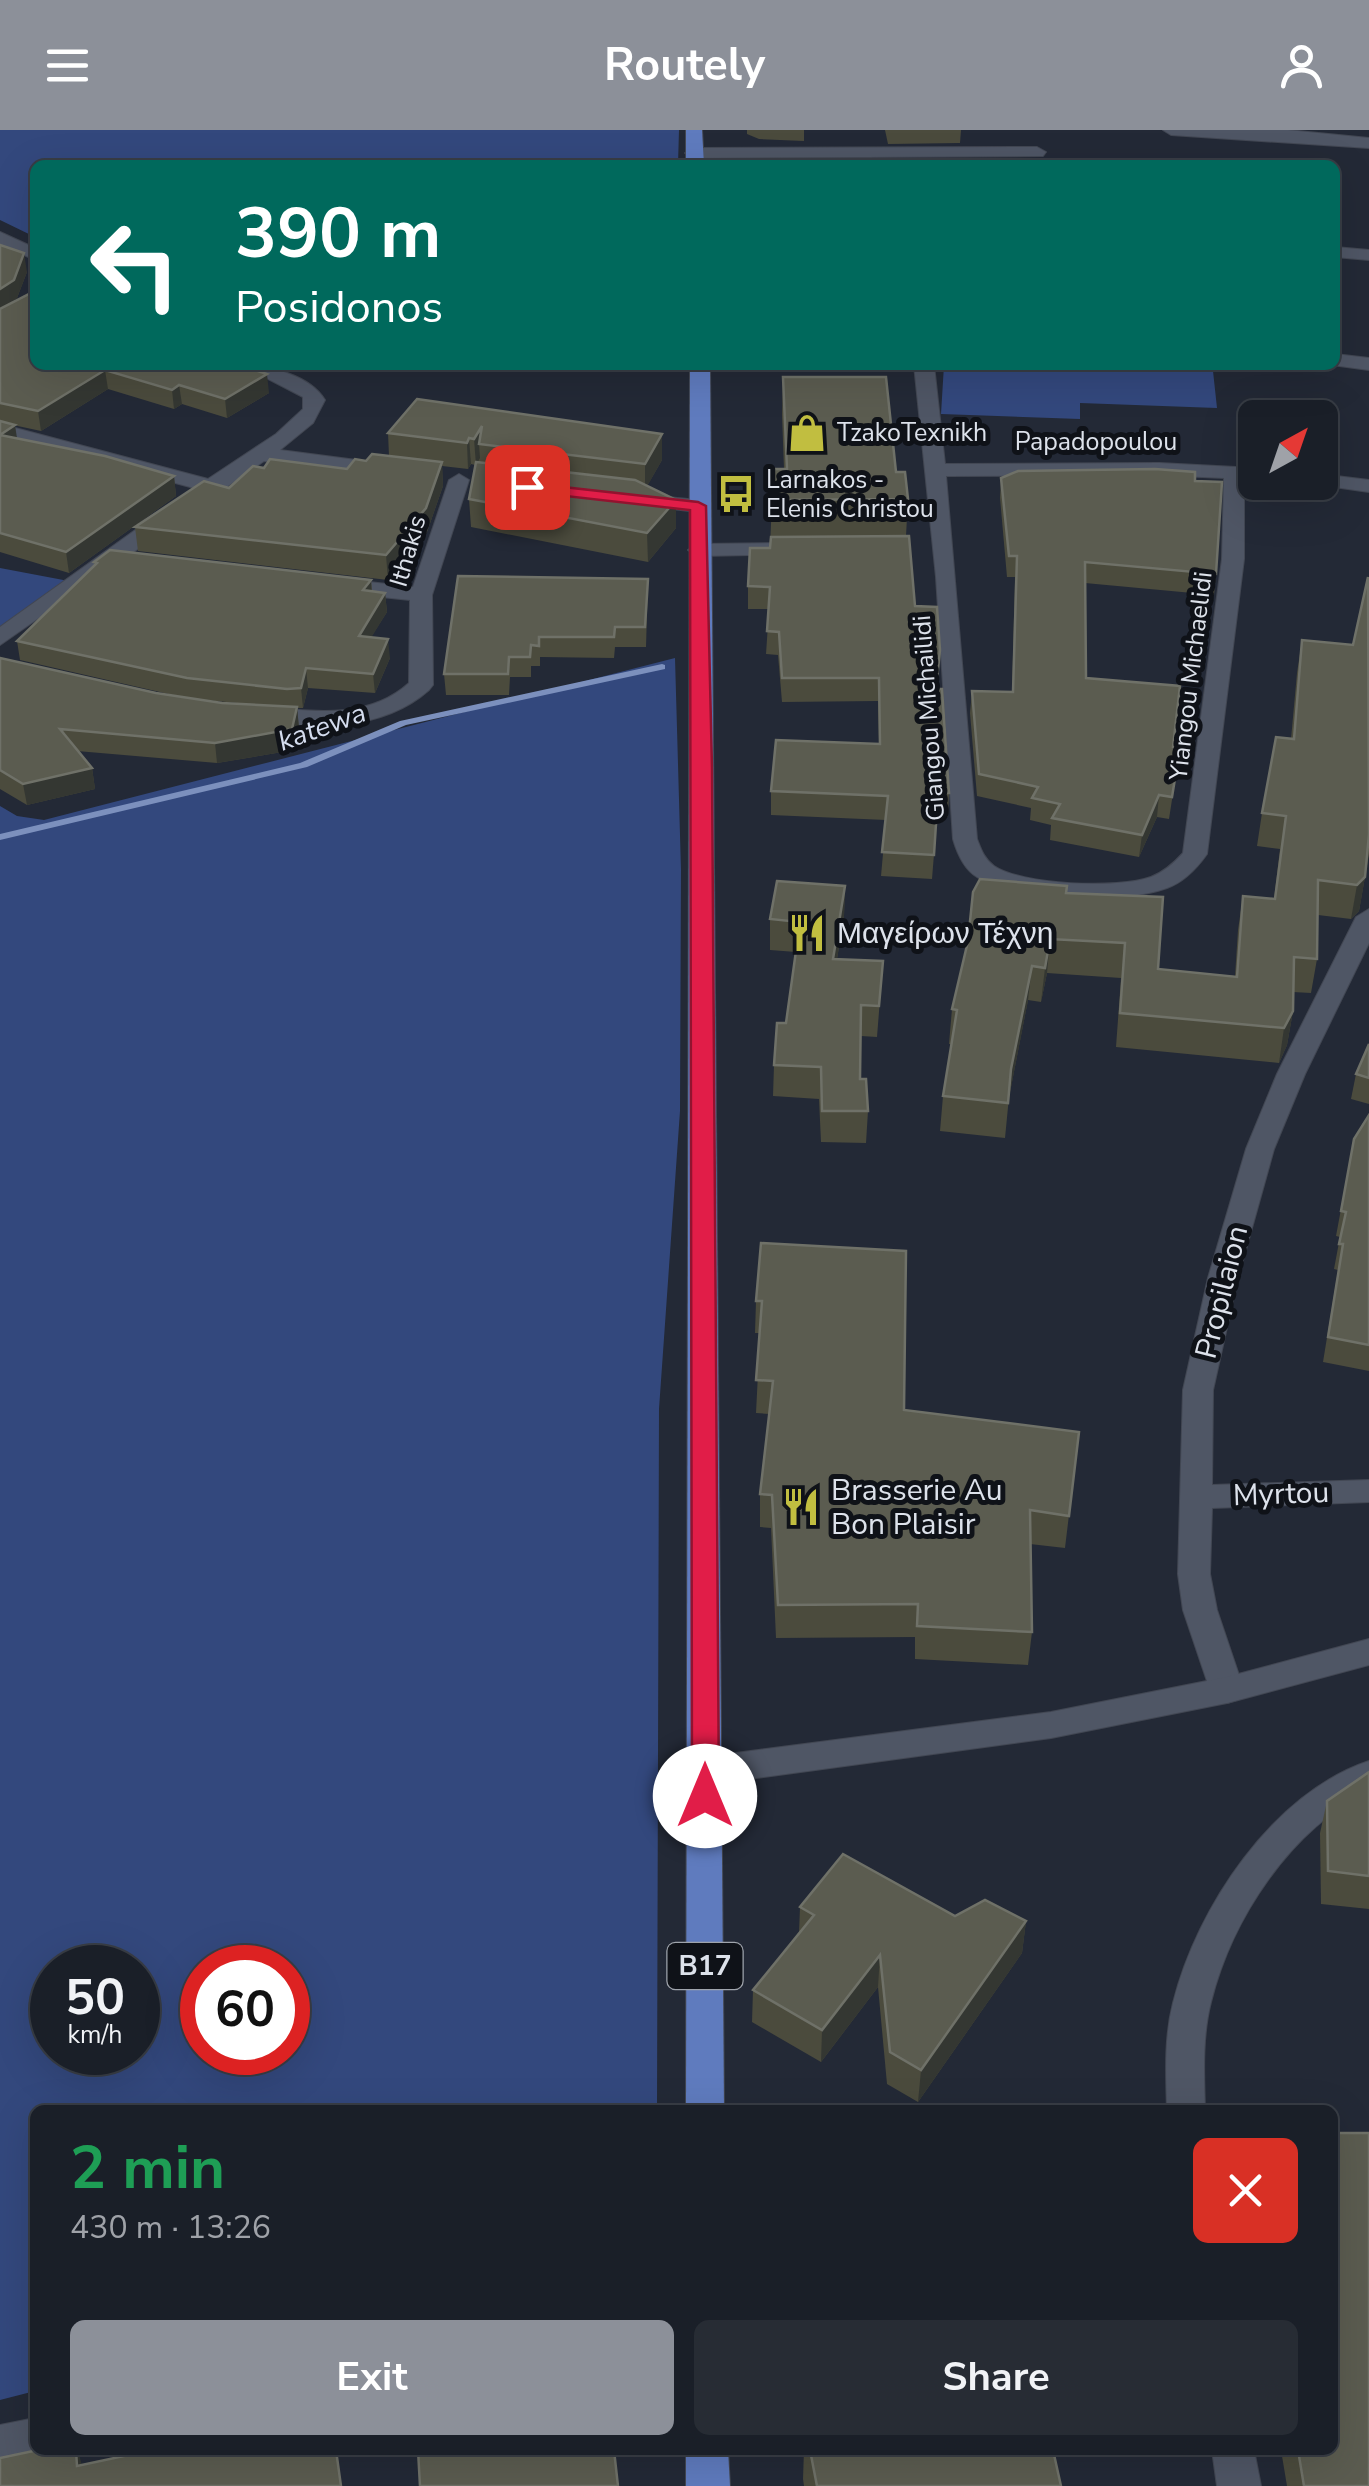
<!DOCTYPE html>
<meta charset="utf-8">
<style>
:root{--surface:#1a1f28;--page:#272c34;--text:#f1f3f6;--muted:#9fa2a8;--line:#383d45;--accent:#8c9099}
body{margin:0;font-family:"Nunito Sans",sans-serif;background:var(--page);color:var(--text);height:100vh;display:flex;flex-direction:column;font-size:38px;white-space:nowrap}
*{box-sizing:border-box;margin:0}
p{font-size:32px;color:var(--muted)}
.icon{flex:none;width:55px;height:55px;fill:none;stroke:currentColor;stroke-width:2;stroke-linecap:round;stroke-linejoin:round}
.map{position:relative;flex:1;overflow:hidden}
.details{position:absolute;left:30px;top:1975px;width:1308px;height:350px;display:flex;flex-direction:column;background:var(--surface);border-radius:15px;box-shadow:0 10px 40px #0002,0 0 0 2px var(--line)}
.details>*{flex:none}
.banner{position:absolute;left:30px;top:30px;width:1310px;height:210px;border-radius:15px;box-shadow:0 10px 40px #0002,0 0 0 2px var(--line);background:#00695c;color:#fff;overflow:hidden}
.needle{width:65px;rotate:40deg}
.controls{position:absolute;left:1238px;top:270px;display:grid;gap:20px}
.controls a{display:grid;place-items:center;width:100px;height:100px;border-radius:15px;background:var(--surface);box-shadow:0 10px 40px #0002,0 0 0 2px var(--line);font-size:50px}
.speed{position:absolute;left:30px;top:1815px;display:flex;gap:20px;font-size:50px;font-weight:700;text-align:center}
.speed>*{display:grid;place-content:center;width:130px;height:130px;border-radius:50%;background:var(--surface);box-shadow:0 10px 40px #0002,0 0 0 2px var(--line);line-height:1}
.speed small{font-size:25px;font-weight:400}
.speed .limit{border:15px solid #d22;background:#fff;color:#111}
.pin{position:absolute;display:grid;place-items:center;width:85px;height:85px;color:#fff;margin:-42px;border-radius:20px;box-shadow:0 5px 15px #0006}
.me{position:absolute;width:110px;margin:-55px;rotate:0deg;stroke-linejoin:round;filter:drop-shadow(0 0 8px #0008)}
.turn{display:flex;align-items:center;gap:35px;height:210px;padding:0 40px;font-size:45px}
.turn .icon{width:130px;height:130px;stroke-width:2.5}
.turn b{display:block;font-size:70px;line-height:85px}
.round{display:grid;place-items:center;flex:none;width:105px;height:105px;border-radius:15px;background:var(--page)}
.overview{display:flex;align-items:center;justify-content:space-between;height:170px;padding:0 40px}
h1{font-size:60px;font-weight:700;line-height:75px;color:#1e9e55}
.primary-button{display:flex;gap:20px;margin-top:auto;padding:20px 40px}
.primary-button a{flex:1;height:115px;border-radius:15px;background:var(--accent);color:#fff;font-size:40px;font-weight:700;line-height:115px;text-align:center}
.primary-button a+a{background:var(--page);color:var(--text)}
header{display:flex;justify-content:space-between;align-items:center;height:130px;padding:0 40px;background:var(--accent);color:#fff;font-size:45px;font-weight:700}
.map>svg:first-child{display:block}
</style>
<header><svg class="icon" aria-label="menu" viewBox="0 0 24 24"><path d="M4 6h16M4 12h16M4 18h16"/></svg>Routely<svg class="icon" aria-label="person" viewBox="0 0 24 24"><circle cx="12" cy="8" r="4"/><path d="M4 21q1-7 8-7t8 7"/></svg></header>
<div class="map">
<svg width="1369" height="2356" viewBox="0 0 1369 2356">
<rect width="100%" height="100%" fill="#232936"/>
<!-- green -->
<g fill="#33487d" fill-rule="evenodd">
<path d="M0,0h679l-1,35h-643v72l-35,-17z"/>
<path d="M944,235l269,6 4,37 -137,-5v16l-139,-5z"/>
<path d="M0,438l74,14 -74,54z"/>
<path d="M675,528l6,212 -1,241 -21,298 -2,701h-622v281l-35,9v-1594l17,10 27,4zM52,1838h86v84h-86zM202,1838h86v84h-86z"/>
</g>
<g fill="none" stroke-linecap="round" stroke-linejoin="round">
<!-- stream -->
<path fill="#7c90bd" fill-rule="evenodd" d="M662,534l3,1v4l-259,56 -99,42 -307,73v-6l300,-71 100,-42z"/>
<!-- minor casing -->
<g stroke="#424753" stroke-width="2">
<g id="minor">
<path d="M1163,0h125l81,8v10l-198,-13z"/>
<path d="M1037,17l9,5 -3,4 -349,2 -9,-5 9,-5z"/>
<path d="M0,102l35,16v12l-35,-16z"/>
<path d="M1335,117l34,3v10l-34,-3z"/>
<path d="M1335,224l34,4v12l-37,-5h3z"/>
<path d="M241,235c28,0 69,10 84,35l-12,23 -33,27 107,14 7,2 3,4 -3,4 -130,-13 -264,184v-18l194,-139 -194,-52v-12l208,55 68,-45 27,-25v-12z"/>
<path d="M914,235h20l11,99 214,-1 96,5v10l-11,1v80l-37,295c-10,14 -23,28 -40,34 -44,16 -150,15 -190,-11 -13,-8 -20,-24 -24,-38l-17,-262zM1159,345l65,3 -2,81 -39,294c-9,10 -19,19 -32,24 -33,12 -129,8 -157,-11 -10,-7 -13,-17 -17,-27l-31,-363z"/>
<path d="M459,344l10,6 -37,115 1,90 -4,5c-46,41 -121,42 -179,28l-4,-5 4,-5 8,-2c53,5 109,15 151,-23l1,-83 -76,-8 -11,-7 11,-7 79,9 36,-107z"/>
<path d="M1320,344l49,6v12l-56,-8 7,-2z"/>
<path d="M636,364l62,6 11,6 -11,6 -69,-8 -3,-4z"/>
<path d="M789,413l11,6 -3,5 -98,2 -11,-6 11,-6z"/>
<path d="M1369,779v34l-64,131 -31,75 -36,129 -25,112 -1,95 157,-5v22l-157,6 -2,66 7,36 27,80 -5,9 -12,4 -12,-4 -5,-9 -27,-80 -5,-36 5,-184 25,-112 38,-129 31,-75 79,-157z"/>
<path d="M1369,1631v30c-78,38 -137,127 -158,211 -9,35 -7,72 -6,108h-38c-1,-35 -3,-72 6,-107 24,-96 100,-210 196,-242z"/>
<path d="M35,2288v32l15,2 -50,13v-40z"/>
<path d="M1212,2320h42l7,36h-44z"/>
</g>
</g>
<!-- tertiary casing -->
<g stroke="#424753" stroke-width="2">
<path id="tertiary" d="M1369,1509v26l-142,38 -176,35 -346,47 -12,-4 -6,-10 6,-10 12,-4 346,-45 176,-35z"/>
</g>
<!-- primary casing -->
<g stroke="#424753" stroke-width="2">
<g id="primary">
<path d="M686,0h16l2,35h-18z"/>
<path d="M690,235h20l14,1745h-38z"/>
<path d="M686,2320h42l2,36h-44z"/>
</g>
</g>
<!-- minor -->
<use href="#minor" fill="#4f5665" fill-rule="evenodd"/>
<!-- tertiary -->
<use href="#tertiary" fill="#4f5665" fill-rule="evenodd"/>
<!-- primary -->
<use href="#primary" fill="#5f7bbe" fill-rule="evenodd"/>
</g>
<!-- wall -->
<g fill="#4b4b3d" fill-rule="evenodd">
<path d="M747,0h57v11l-45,-2 -12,-5z"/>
<path d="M885,0h76l-1,13 -72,1z"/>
<path d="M0,115l27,27 -10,26 -12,8 30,59h205l29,28 -42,25 -45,-14 -8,5 -66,-20 -67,42 -28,-6 4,14 157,37 2,20 -107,77 -69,-21z"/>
<path d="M783,247l113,95 12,27 -2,37 9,70 22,83 12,104 -1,24h-11l-5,62 -51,-3 5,-56 -115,-5v-24l108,-47 -1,-43 -96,1 -4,-47 -12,-1 3,-45h-21v-23l22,-38 2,-48 12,-31 -2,-54z"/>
<path d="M417,269l245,61 -15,26 29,42 -28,34 -177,-35 -2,-28 6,-34 -4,-1 -3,5 -26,-3 1,20 -16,46 -39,48 -250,-29 -3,-24 94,-39 35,-20 83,1 19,-8 23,-5 -1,-23z"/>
<path d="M1001,348l194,3 21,93 -2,21 -129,-12 1,95 87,69 7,1 -11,71 -12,-2 -18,40 -89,-17 1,-15 -21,-5 1,-12 -54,-12 -7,-83 2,-22 40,1 3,-115h-8l-7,-79z"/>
<path d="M94,432l277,18 1,11 13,2 2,19 -16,25 19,21 -15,35 -67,-5 -5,20h-6l2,20 -5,22 -77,13 -140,-12 15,17 3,21 -68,16 -27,-16v-131l156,35 30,5 -166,-38 -3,-19 77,-76zM194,569l64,6 -36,-2z"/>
<path d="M1369,447v277l-10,57 -8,8 -33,-4 -1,44 -6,34 -18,-1v19l-6,34 -8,18 -163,-16 5,-69 -74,-5 -6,29 -13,-2 -19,97 -4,41 -65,-7 3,-35 8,-52h-2l3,-35 114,-116 92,76 77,7 3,-46 5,-34 31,3 6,-50 -23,-3 5,-33 29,-74 6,-66 5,-33 51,5z"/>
<path d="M648,449l-2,68h-31l-1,11 -74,-1v9h-9v11h-21l-1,18h-63l-2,-21z"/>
<path d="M845,756l-1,30 -7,43 46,2 -6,76 -16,-1 -1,43 8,32 -2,32 -45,-1 -2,-43 -46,-3 1,-31 12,-42 10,-71 -26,-2v-31z"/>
<path d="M1369,914v60l-18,-5 5,-25z"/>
<path d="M1369,985v256l-46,-9 15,-92 -4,-1 6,-32 -4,-1 18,-97z"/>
<path d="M761,1113l143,167 175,22 -14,116 -35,-4 2,88 -4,33 -113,-6v-22l-139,1 -5,-110 -11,-1v-33l9,-80 -13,-1 4,-80h-5l1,-32z"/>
<path d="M1369,1642v137l-48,-5 -1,-71 7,-32z"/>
<path d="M800,1777l226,14 -4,32 -104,149 -31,-18 -9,-97 -57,75 -69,-40 1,-32 46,-57z"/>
<path d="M804,2320h249l8,36h-257l-1,-7z"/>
<path d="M1281,2320h51l37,36h-82z"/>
</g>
<!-- shaded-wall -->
<g fill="#343732">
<path d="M24,123l3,19 -10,26 -17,12v-21z"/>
<path d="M105,240l3,19 -67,42 -3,-20z"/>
<path d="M267,244l2,19 -42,25 -2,-19z"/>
<path d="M179,255l3,19 -8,5 -2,-19z"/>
<path d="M15,295l3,20 -18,-10z"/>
<path d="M482,296l-3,18 1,14 -4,7 -2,-26z"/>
<path d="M662,304v26l-17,30v-26z"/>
<path d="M469,308l2,26 -3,5 -1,-26z"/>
<path d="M442,332l1,24 -16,46 -39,48 -2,-25z"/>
<path d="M174,346l2,20 -107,77 -3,-21z"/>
<path d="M676,370v28l-28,34 -1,-29z"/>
<path d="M371,450l1,19 -9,-9z"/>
<path d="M385,463l2,19 -27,44 -1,-20z"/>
<path d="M388,509l2,19 -15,35 -2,-19z"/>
<path d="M306,538l2,20 -5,20 -2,-20z"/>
<path d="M297,577l2,21 -5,22 -77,13 -2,-20z"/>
<path d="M92,638l3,21 -68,16 -4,-21z"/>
<path d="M1159,665l-2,22 -18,40 3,-22z"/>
<path d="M1365,747l-6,34 -8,8 6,-34z"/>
<path d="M845,756l-1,30 -12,74 1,-31z"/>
<path d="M1050,809l-3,34 -6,29 4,-34z"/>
<path d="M1032,836l-4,34 -20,103 3,-34z"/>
<path d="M1293,881l-6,34 -8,18 5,-35z"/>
<path d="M1026,1791l-4,32 -104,149 3,-32z"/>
<path d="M880,1825l-2,32 -57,75 1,-32z"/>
<path d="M76,2320h2l6,24 -7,-8z"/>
</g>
<!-- building -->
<g fill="#5b5c50" stroke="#6f7168" stroke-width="2.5">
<path d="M0,115l24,8 -10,27 -14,9z"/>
<path d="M33,162l2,1v72h205l27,9 -42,25 -46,-14 -7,5 -67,-20 -67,41 -38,-8v-94z"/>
<path d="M783,247h103l10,95h9l3,27 -136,1 2,-31h13z"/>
<path d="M417,269l245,35 -17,30 -166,-20 3,-18 -8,13 -5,-1 -2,5 -79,-10z"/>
<path d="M0,291l15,4 -15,10z"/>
<path d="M0,305l105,21 69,20 -108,76 -66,-19z"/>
<path d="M372,324l70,8 -16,46 -40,47 -251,-28 69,-46 25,7 24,-22 11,2 6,-9 77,10 8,-10 11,2z"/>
<path d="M476,332l159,18 41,20 -29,33 -178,-34z"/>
<path d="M1155,339l40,3v9l27,1 -6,92 -131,-12 1,116 94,8 -7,61 7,1 -8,49 -13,-2 -17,40 -90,-17 8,-14 -28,-6 6,-11 -59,-13 -7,-83 41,1 4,-136h-8l-8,-78 17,-7z"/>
<path d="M909,406l6,70 22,1 3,43 -4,39h6l7,104h-11l-4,62 -52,-3 6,-56 -117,-5 5,-51 104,4 -1,-66h-97l-3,-46 -12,-1 3,-44 -22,-1 2,-38h20l1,-11z"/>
<path d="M110,420l261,30 -8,10 22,3 -26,43 29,3 -15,35 -67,-6 -5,20 -14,1 -100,-11 -170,-37 80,-78 -3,-1z"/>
<path d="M458,446l190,3 -3,48h-30l-1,10h-75v9l-8,-1 -1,12h-21l-1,17h-64z"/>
<path d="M1368,447l1,257 -4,43 -8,8 -39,-5 -1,79 -23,-2 -1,54 -9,17 -164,-15 5,-70 -75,-4 -5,29 -13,-2 -21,103 -3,34 -65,-7 14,-86 -5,-1 16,-68 5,-49 7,-13 87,7 -1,7 97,4 -5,72 79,8 6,-81 32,3 11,-83 -24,-3 14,-76 18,2 8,-99 51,5z"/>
<path d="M0,528l156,35 66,10 75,4 -5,22 -77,14 -155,-14 32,39 -69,16 -23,-14z"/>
<path d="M777,751l68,5 -12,73 50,2 -4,45 -18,-1 -1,74h6l2,32h-46l-1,-44 -47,-2 3,-42h9l14,-101 -30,-3z"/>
<path d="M1369,914v34l-13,-4z"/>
<path d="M1369,985v230l-41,-8 15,-93h-4l7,-32 -5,-1 13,-72z"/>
<path d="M761,1113l145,8 -2,159 175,22 -10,84 -39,-6 2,122 -115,-6 1,-22 -140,1 -6,-110 -12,-1 13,-113 -17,-1 6,-79h-6z"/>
<path d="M1369,1642v104l-41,-5 -1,-70z"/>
<path d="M843,1724l112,62 30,-16 41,21 -105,149 -31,-18 -10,-97 -58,75 -69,-40 61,-75 -14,-8z"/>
<path d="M1332,2003h37v353h-65l-6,-36h34z"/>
<path d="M38,2320h38l1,16 75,-16h184l5,36h-341v-28z"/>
<path d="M418,2320h196l4,36h-198z"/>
<path d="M810,2320h243l8,36h-244z"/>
</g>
<!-- route -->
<path fill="#e11d48" stroke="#92132f" stroke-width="2.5" d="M527,353l171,19 8,4 6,262 7,1028 -4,8 -10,3 -9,-3 -4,-8 -2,-1286 -169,-19v-7z"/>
<!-- icons -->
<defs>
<g id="shop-bare" transform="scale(3)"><path d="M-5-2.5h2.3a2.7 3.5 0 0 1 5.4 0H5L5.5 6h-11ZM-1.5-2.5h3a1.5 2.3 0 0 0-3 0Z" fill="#c1be40" stroke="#0f1218" stroke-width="2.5" paint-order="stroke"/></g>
<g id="bus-bare" transform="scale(3)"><path d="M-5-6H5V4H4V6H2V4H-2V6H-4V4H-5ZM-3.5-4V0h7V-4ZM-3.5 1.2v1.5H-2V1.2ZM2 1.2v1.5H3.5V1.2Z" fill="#c1be40" stroke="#0f1218" stroke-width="2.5" paint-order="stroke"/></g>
<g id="restaurant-bare" transform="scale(3)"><path d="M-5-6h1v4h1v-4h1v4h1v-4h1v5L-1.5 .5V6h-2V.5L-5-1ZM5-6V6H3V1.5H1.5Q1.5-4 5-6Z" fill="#c1be40" stroke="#0f1218" stroke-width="2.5" paint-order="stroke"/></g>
</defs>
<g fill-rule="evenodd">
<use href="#shop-bare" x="807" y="303"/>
<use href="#bus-bare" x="736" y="364"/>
<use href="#restaurant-bare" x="807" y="803"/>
<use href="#restaurant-bare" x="801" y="1377"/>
</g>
<g text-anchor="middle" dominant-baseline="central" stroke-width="10" stroke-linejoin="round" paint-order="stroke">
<!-- far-poi labels -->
<g font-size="25" fill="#dde2eb" stroke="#0f1218" text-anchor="start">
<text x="837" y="303">TzakoTexnikh</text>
<text x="766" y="350">Larnakos -<tspan x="766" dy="29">Elenis Christou</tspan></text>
</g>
<!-- far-street labels -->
<g font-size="25" fill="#dde2eb" stroke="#0f1218">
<text x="1096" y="312">Papadopoulou</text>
<text transform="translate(408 421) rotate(-74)">Ithakis</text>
<text transform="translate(1191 546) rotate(-83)">Yiangou Michaelidi</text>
<text transform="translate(929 588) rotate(-94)">Giangou Michailidi</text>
</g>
<!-- far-water labels -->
<g font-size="28" font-style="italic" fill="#d4dcee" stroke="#0f1218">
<text transform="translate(322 597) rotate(-20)">katewa</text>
</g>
<!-- shield labels -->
<rect fill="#0f1218" stroke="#9fa4ac" stroke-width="2.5" x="667.5" y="1813" width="75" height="46" rx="8"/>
<g font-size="28" font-weight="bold" fill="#dde2eb">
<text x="705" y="1836">B17</text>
</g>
<!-- poi labels -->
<g font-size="30" fill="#dde2eb" stroke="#0f1218" text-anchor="start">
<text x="837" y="803">Μαγείρων Τέχνη</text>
<text x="831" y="1360">Brasserie Au<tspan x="831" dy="34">Bon Plaisir</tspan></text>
</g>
<!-- street labels -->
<g font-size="30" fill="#dde2eb" stroke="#0f1218">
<text transform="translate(1222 1162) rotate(-76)">Propilaion</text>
<text transform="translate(1281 1364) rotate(-2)">Myrtou</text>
</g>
</g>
</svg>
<div class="controls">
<a><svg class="needle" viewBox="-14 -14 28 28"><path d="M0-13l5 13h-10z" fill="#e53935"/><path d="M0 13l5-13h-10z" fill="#9fa2a8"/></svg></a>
</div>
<div class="speed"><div>50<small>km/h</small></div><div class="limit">60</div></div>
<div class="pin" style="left:527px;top:357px;background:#d93025"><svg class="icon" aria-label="arrive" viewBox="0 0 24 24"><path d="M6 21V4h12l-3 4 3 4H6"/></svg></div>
<svg class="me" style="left:705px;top:1666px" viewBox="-20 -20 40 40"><circle r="19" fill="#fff"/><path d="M0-13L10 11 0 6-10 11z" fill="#e11d48"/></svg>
<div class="banner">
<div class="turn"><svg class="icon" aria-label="left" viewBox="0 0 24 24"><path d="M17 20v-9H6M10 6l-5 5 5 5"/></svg><div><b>390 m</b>Posidonos</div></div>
</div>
<section class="details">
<div class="overview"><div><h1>2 min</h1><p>430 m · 13:26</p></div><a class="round" style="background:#d93025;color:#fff"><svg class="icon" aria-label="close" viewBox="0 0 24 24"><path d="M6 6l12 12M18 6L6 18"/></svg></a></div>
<div class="primary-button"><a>Exit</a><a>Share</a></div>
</section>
</div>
